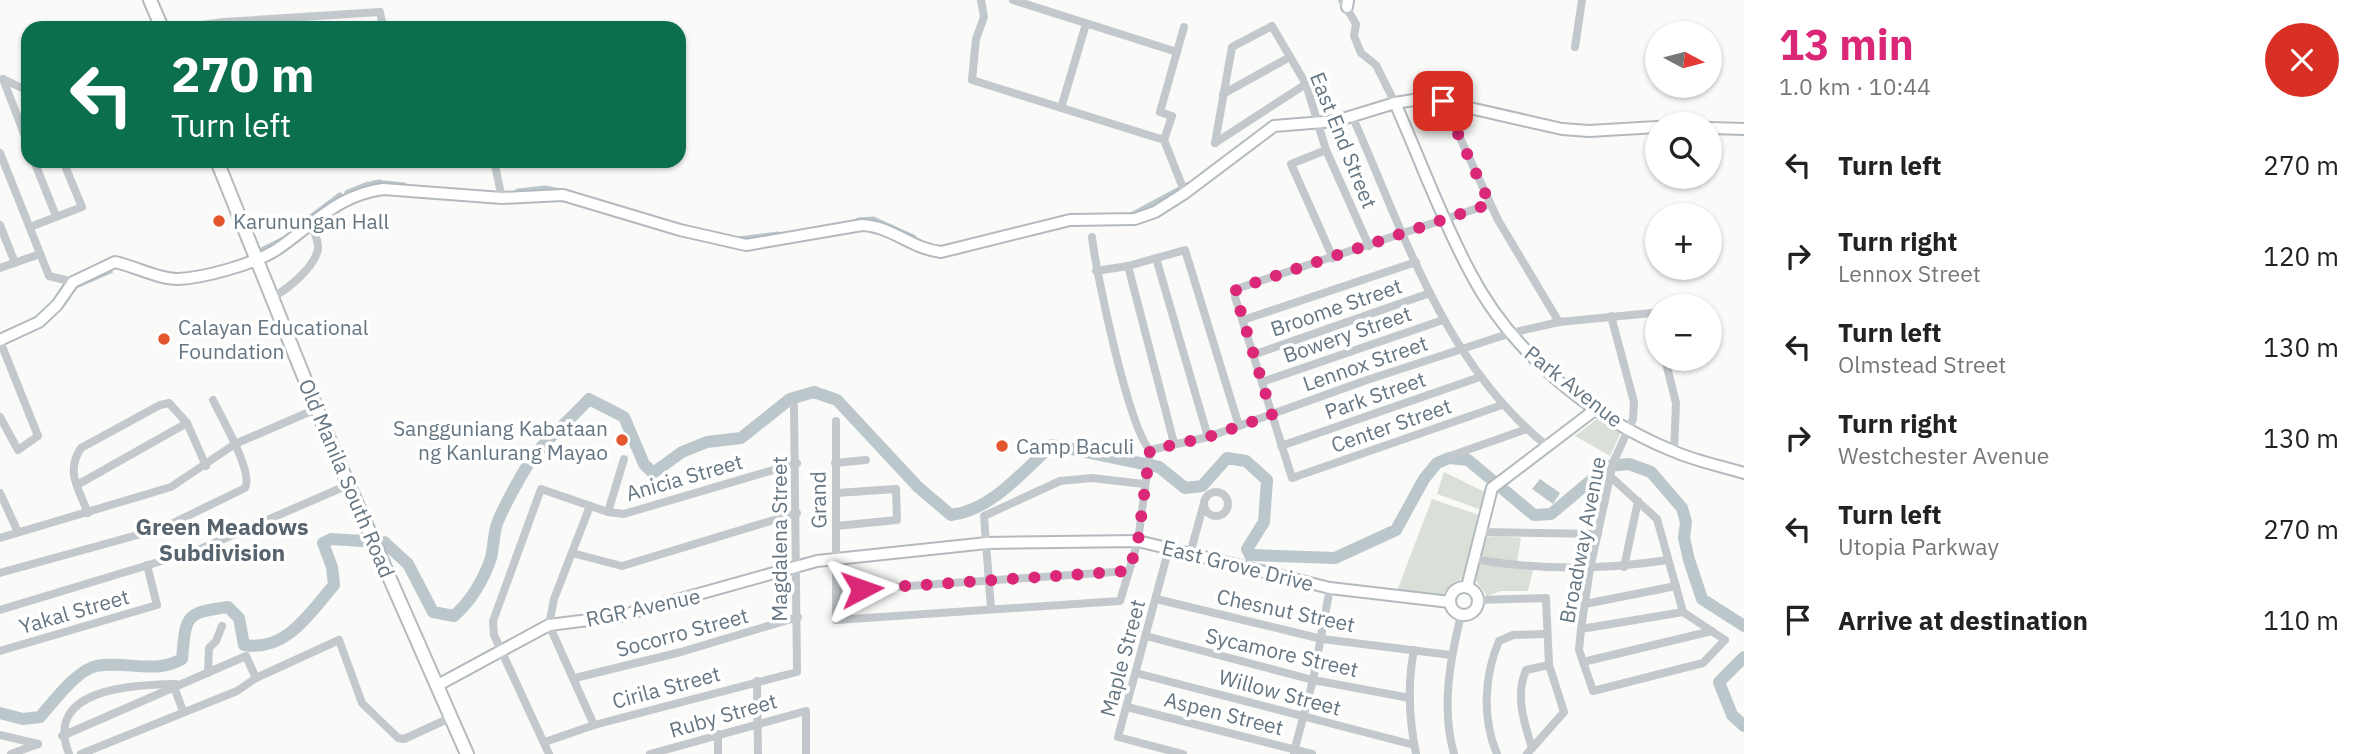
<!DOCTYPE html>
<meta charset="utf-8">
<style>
:root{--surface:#fff;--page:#f6f6f6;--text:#222;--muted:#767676;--accent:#db2777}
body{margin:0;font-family:"IBM Plex Sans",sans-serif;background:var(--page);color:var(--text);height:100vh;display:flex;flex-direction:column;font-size:26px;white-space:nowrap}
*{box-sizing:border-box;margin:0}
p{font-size:23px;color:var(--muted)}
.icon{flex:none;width:38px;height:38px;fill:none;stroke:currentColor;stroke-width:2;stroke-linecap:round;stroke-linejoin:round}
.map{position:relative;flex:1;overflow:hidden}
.panel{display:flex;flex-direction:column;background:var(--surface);width:630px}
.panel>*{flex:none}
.guide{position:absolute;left:21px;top:21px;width:665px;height:147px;border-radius:21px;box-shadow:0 2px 5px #0004;background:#0b6e4f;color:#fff;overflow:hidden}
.needle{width:46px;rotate:97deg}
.controls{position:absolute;left:1645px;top:21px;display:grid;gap:14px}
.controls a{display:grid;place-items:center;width:77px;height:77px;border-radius:50%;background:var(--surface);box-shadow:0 2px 5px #0004;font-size:35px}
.pin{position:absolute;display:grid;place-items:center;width:60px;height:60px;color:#fff;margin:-30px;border-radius:14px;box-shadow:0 4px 10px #0006}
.me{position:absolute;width:77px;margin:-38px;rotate:86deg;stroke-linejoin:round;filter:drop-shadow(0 0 5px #0008)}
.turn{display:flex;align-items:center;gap:24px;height:147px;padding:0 35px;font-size:32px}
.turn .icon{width:91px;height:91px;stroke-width:2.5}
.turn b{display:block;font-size:49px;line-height:60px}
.round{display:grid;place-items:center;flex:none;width:74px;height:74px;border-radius:37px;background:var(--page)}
.overview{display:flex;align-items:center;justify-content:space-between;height:119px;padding:0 35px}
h1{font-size:42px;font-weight:700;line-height:52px;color:var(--accent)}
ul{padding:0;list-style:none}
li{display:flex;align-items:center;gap:21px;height:91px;padding:0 35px}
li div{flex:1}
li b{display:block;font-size:26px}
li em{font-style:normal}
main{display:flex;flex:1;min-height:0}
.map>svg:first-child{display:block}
</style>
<main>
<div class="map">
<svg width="1744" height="754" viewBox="0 0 1744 754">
<rect width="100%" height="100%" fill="#fafaf8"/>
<!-- green -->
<g fill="#dadfd7">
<path d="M1601,416l20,16 -11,24 -35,-20z"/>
<path d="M1444,472l43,21 -8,16 -42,-15z"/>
<path d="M1432,499l47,16 -14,63 -12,4 -11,13 -45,-4z"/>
<path d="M1499,536l22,2 -4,25 -37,-7 5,-19z"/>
<path d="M1478,563l55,7 -5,21h-27l-14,5 -11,-15z"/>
</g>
<!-- water -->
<path fill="#bbc7cb" d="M1540,479l20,14 -7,11 -21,-15z"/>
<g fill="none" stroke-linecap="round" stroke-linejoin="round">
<!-- stream -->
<path stroke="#bbc7cb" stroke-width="2" d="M71,294l6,-7 35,-15"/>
<!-- canal -->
<g stroke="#bbc7cb" stroke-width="7">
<path d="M373,184l7,-1"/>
<path d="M385,184l19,2"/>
<path d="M518,192l27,-3 20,4"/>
<path d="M348,193l20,-8"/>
<path d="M1133,215l54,-29"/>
<path d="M859,221l14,-1 40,18"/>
<path d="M291,233l49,-37"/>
<path d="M738,240l40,-5"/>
<path d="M262,251l20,-10"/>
</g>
<!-- river -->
<g stroke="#bbc7cb" stroke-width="12">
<path d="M384,542l24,22 25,48 21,4c18,-16 29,-35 37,-58 3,-12 2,-25 7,-37 6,-14 14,-29 22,-43 21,-38 42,-49 69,-79l35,18 20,47 9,9 29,-21 25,-10 34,-4 49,-39 24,-7 23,8 81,87 33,28c41,-5 72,-44 101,-70l107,22 26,21 17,-2 25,-28 19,3 21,19 -3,42 -17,27 3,6 85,3 61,-28 28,-51 13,-16 12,-5 19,2 66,55 17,-1 57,-48 21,-2 22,8 31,36 4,14 -2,16 5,22 13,39 42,27"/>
<path d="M1744,657l-25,25 13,33 12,11"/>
<path d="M0,713l23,6 17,-2c13,-15 37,-47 56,-51 31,-6 58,9 86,-7 4,-43 2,-46 46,-52l11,11 5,27c42,7 65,-31 90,-60l-2,-18 -9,-24 8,-4 31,2"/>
</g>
<!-- secondary casing -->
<g stroke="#b3babf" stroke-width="14">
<g id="secondary">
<path d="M1347,7l1,-7"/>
<path d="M1395,103c25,56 46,115 75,169 42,81 120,145 203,179 22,10 48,15 71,22"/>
<path d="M1710,128l34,1"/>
<path d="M0,340l39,-18 18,-17 16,-23 42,-20c19,4 43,17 63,17 26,-1 76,-15 98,-29 36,-24 61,-55 107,-61l119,9 61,-3 117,35 66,15 116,-20c29,1 50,24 79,27l129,-32 65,-1 20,-7 30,-19 89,-67 62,-5 59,-18 31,-5 136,31 27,2 68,-4"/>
<circle cx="1464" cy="601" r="14"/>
<path d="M1467,587l25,-99 104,-79"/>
<path d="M438,685l111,-60 71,-9 197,-55 170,-18 151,-2 192,47 120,14"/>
</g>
</g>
<!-- primary casing -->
<g stroke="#b5babe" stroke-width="16">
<g id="primary">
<path d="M150,0l12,28"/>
<path d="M217,161l118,293 132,300"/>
</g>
</g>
<!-- street -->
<g stroke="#c3c8cc" stroke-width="8">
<path d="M981,0l3,17 -8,22 -4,41 192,60"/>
<path d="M1013,0l164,52"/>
<path d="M1342,0l14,24 -2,12 7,17 15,12 19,38"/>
<path d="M1184,27l-24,85 12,4 -8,24 21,53"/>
<path d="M179,28l45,-6 156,-10 3,16"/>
<path d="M1575,47l7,-47"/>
<path d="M3,79l25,65"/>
<path d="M3,79l25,12"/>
<path d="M1223,94l67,-37"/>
<path d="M1443,101l55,119 61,102"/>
<path d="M1061,108l25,-84"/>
<path d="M1353,118c51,115 91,245 193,327"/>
<path d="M1215,143l17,-96 40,-21 34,58 20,66 43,96"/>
<path d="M1215,143l91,-59"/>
<path d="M1326,150l-35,14 42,94"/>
<path d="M0,153l49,123 24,6"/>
<path d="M34,161l22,55"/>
<path d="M494,161l8,37"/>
<path d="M1490,204l-254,85 -1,8 57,181 210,-73"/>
<path d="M0,225l15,38"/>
<path d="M30,227l52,-20 -19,-46"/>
<path d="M1092,237c4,36 37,192 58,213"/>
<path d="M1156,258l52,179"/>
<path d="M1128,266l46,177"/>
<path d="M0,268l40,-14"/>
<path d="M1096,271l32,-5 57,-16 54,176"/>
<path d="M271,298c16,-8 44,-31 47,-49 1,-9 -5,-19 -8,-27"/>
<path d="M1611,316l23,86 -1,17 -20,44 -23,106 -9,60 -2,21 14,41 110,-28 22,-23 -42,-28 -26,-93 -45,-41"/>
<path d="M1243,320l173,-58"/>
<path d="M0,341l38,95 -20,14 -18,-33"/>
<path d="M1253,355l177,-62"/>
<path d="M1665,359l11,44 -2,49"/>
<path d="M1262,382l181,-62"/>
<path d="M836,421v199l284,-19 18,-60 12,-91"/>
<path d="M1281,446l199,-69"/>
<path d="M1150,450l58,-13 159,-57 144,-47 48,-11 93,-9 5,20"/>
<path d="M1450,456l77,-27"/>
<path d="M835,463l31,-3"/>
<path d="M77,485l110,-62"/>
<circle cx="1216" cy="504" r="12"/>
<path d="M0,493l18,39"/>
<path d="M590,506l-36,93 -5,26 45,100"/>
<path d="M608,512l16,-53"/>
<path d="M88,513c-9,-24 -23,-41 -7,-65l79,-43 9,-2 18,20 19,43"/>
<path d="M836,526l61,-6 -1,-31 -59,4"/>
<path d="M1480,532l118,2"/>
<path d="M0,538l171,-51 64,-43 81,-35"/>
<path d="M1169,548l-51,189 65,17"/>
<path d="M572,553l50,13 175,-53"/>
<path d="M1190,554l14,-51"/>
<path d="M1474,559c66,12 128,11 194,1"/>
<path d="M1624,567l14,-66"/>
<path d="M0,573l163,-45 82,-40c9,-15 -24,-71 -32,-88"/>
<path d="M836,591l293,-20"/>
<path d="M1156,599l166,40 129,16"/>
<path d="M1478,600l68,-2 3,67 15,47 -37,42"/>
<path d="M1585,604l91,-18"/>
<path d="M991,609l-7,-93 76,-35 32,-3 52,6"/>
<path d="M0,610l198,-60 150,-65"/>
<path d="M1581,629l102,-17"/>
<path d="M1146,636l167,44 97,18"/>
<path d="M1414,650c-7,35 -5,69 2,104"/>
<path d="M0,651l157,-46 -10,-40"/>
<path d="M1583,662l129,-31"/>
<path d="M208,673l1,-25 7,-7 6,-15"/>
<path d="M1136,673l278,72"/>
<path d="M575,678l106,-26 117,-35"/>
<path d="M757,681l1,73"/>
<path d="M174,687l9,24"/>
<path d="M1127,707l185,47"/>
<path d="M718,734v20"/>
<path d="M0,735l38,9"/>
<path d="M62,736l184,-80 10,22"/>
<path d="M545,742l49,-17 203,-53 -3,-266"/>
<path d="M1532,748c-8,-26 -17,-52 -6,-78l23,-5"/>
<path d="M1294,752l19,-72 17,-92"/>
<path d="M11,754l27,-10"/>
<path d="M69,754c-26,-66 64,-69 107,-70"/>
<path d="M81,754l156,-63 19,-13 83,-38 23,63 36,35 6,1 48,-22"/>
<path d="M549,754l-55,-119 -1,-14 48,-132 67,23 16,2 173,-51"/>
<path d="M650,754l156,-43v43"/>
<path d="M1454,754c-13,-46 -4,-94 7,-139"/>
<path d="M1497,754c-15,-36 -13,-78 2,-113l14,-6 32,-1"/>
</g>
<!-- secondary -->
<use href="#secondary" stroke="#fff" stroke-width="10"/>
<!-- primary -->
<use href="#primary" stroke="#fff" stroke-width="12"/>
</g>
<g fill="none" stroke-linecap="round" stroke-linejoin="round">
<!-- route -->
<path stroke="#db2777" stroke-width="12" stroke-dasharray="0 21.6" d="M862,589l267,-18 9,-30 12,-91 58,-13 64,-22 -36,-119v-7l254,-85 -47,-103"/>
</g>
<!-- markers -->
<g fill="#e4572e" stroke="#fff" stroke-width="2.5">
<circle cx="219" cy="221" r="7"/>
<circle cx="164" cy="339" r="7"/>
<circle cx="622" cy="440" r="7"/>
<circle cx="1002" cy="446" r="7"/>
</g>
<g text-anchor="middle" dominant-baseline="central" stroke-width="7" stroke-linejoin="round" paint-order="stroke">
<!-- street labels -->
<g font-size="21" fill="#657683" stroke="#fff">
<text transform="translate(1344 140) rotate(68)">East End Street</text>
<text transform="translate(1336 307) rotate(-19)">Broome Street</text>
<text transform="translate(1347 334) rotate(-19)">Bowery Street</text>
<text transform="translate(1365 363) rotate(-19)">Lennox Street</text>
<text transform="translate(1574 386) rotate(38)">Park Avenue</text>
<text transform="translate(1375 395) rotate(-19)">Park Street</text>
<text transform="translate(1391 425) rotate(-19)">Center Street</text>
<text transform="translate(684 477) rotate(-16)">Anicia Street</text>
<text transform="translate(347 478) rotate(67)">Old Manila South Road</text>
<text transform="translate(818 500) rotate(-91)">Grand</text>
<text transform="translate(779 539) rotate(-90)">Magdalena Street</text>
<text transform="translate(1582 540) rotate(-79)">Broadway Avenue</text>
<text transform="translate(1238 565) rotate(14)">East Grove Drive</text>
<text transform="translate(643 607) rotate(-12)">RGR Avenue</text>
<text transform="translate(1286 610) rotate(12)">Chesnut Street</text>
<text transform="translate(74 611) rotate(-16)">Yakal Street</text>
<text transform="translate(682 632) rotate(-15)">Socorro Street</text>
<text transform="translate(1282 652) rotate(13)">Sycamore Street</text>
<text transform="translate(1122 658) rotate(-75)">Maple Street</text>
<text transform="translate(666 687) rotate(-15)">Cirila Street</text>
<text transform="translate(1280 692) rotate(15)">Willow Street</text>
<text transform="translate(1224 713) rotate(14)">Aspen Street</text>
<text transform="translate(723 715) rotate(-16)">Ruby Street</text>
</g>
<!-- poi labels -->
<g font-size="21" fill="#657683" stroke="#fff" text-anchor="start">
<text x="233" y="221">Karunungan Hall</text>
<text x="178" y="327">Calayan Educational<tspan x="178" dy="24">Foundation</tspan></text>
<text x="608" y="428" text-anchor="end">Sangguniang Kabataan<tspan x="608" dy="24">ng Kanlurang Mayao</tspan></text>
<text x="1016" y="446">Camp Baculi</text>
</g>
<!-- neighbourhood labels -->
<g font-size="23" font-weight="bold" fill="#57646e" stroke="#fff">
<text x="222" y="526">Green Meadows<tspan x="222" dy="26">Subdivision</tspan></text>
</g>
</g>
</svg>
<div class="controls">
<a><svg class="needle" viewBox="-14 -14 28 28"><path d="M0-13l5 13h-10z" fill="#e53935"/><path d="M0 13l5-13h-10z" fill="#767676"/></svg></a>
<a><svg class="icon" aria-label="search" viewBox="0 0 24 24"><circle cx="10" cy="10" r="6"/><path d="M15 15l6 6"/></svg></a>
<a>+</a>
<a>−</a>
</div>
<div class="pin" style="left:1443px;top:101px;background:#d93025"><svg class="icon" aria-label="arrive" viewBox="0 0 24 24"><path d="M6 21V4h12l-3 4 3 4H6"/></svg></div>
<svg class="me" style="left:862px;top:589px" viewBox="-20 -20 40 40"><path d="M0-17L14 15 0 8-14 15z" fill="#db2777" stroke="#fff" stroke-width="4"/></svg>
<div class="guide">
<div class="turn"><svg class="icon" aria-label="left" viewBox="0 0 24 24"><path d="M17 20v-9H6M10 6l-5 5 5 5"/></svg><div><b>270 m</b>Turn left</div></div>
</div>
</div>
<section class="panel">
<div class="overview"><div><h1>13 min</h1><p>1.0 km · 10:44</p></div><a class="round" style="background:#d93025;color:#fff"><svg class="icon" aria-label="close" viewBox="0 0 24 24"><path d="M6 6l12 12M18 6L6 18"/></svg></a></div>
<ul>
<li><svg class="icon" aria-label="left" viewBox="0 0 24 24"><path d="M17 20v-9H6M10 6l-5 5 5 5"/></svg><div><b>Turn left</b></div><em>270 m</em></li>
<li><svg class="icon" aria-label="right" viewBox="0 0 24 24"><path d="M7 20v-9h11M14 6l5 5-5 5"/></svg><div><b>Turn right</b><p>Lennox Street</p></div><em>120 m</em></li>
<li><svg class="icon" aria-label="left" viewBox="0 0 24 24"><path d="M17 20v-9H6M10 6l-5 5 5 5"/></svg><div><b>Turn left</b><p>Olmstead Street</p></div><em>130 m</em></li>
<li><svg class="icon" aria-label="right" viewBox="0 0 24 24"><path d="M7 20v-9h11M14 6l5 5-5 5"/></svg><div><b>Turn right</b><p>Westchester Avenue</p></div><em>130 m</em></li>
<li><svg class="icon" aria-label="left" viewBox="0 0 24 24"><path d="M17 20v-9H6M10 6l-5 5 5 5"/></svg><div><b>Turn left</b><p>Utopia Parkway</p></div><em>270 m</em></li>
<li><svg class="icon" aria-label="arrive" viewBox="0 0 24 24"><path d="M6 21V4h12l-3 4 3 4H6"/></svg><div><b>Arrive at destination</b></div><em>110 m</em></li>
</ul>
</section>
</main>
